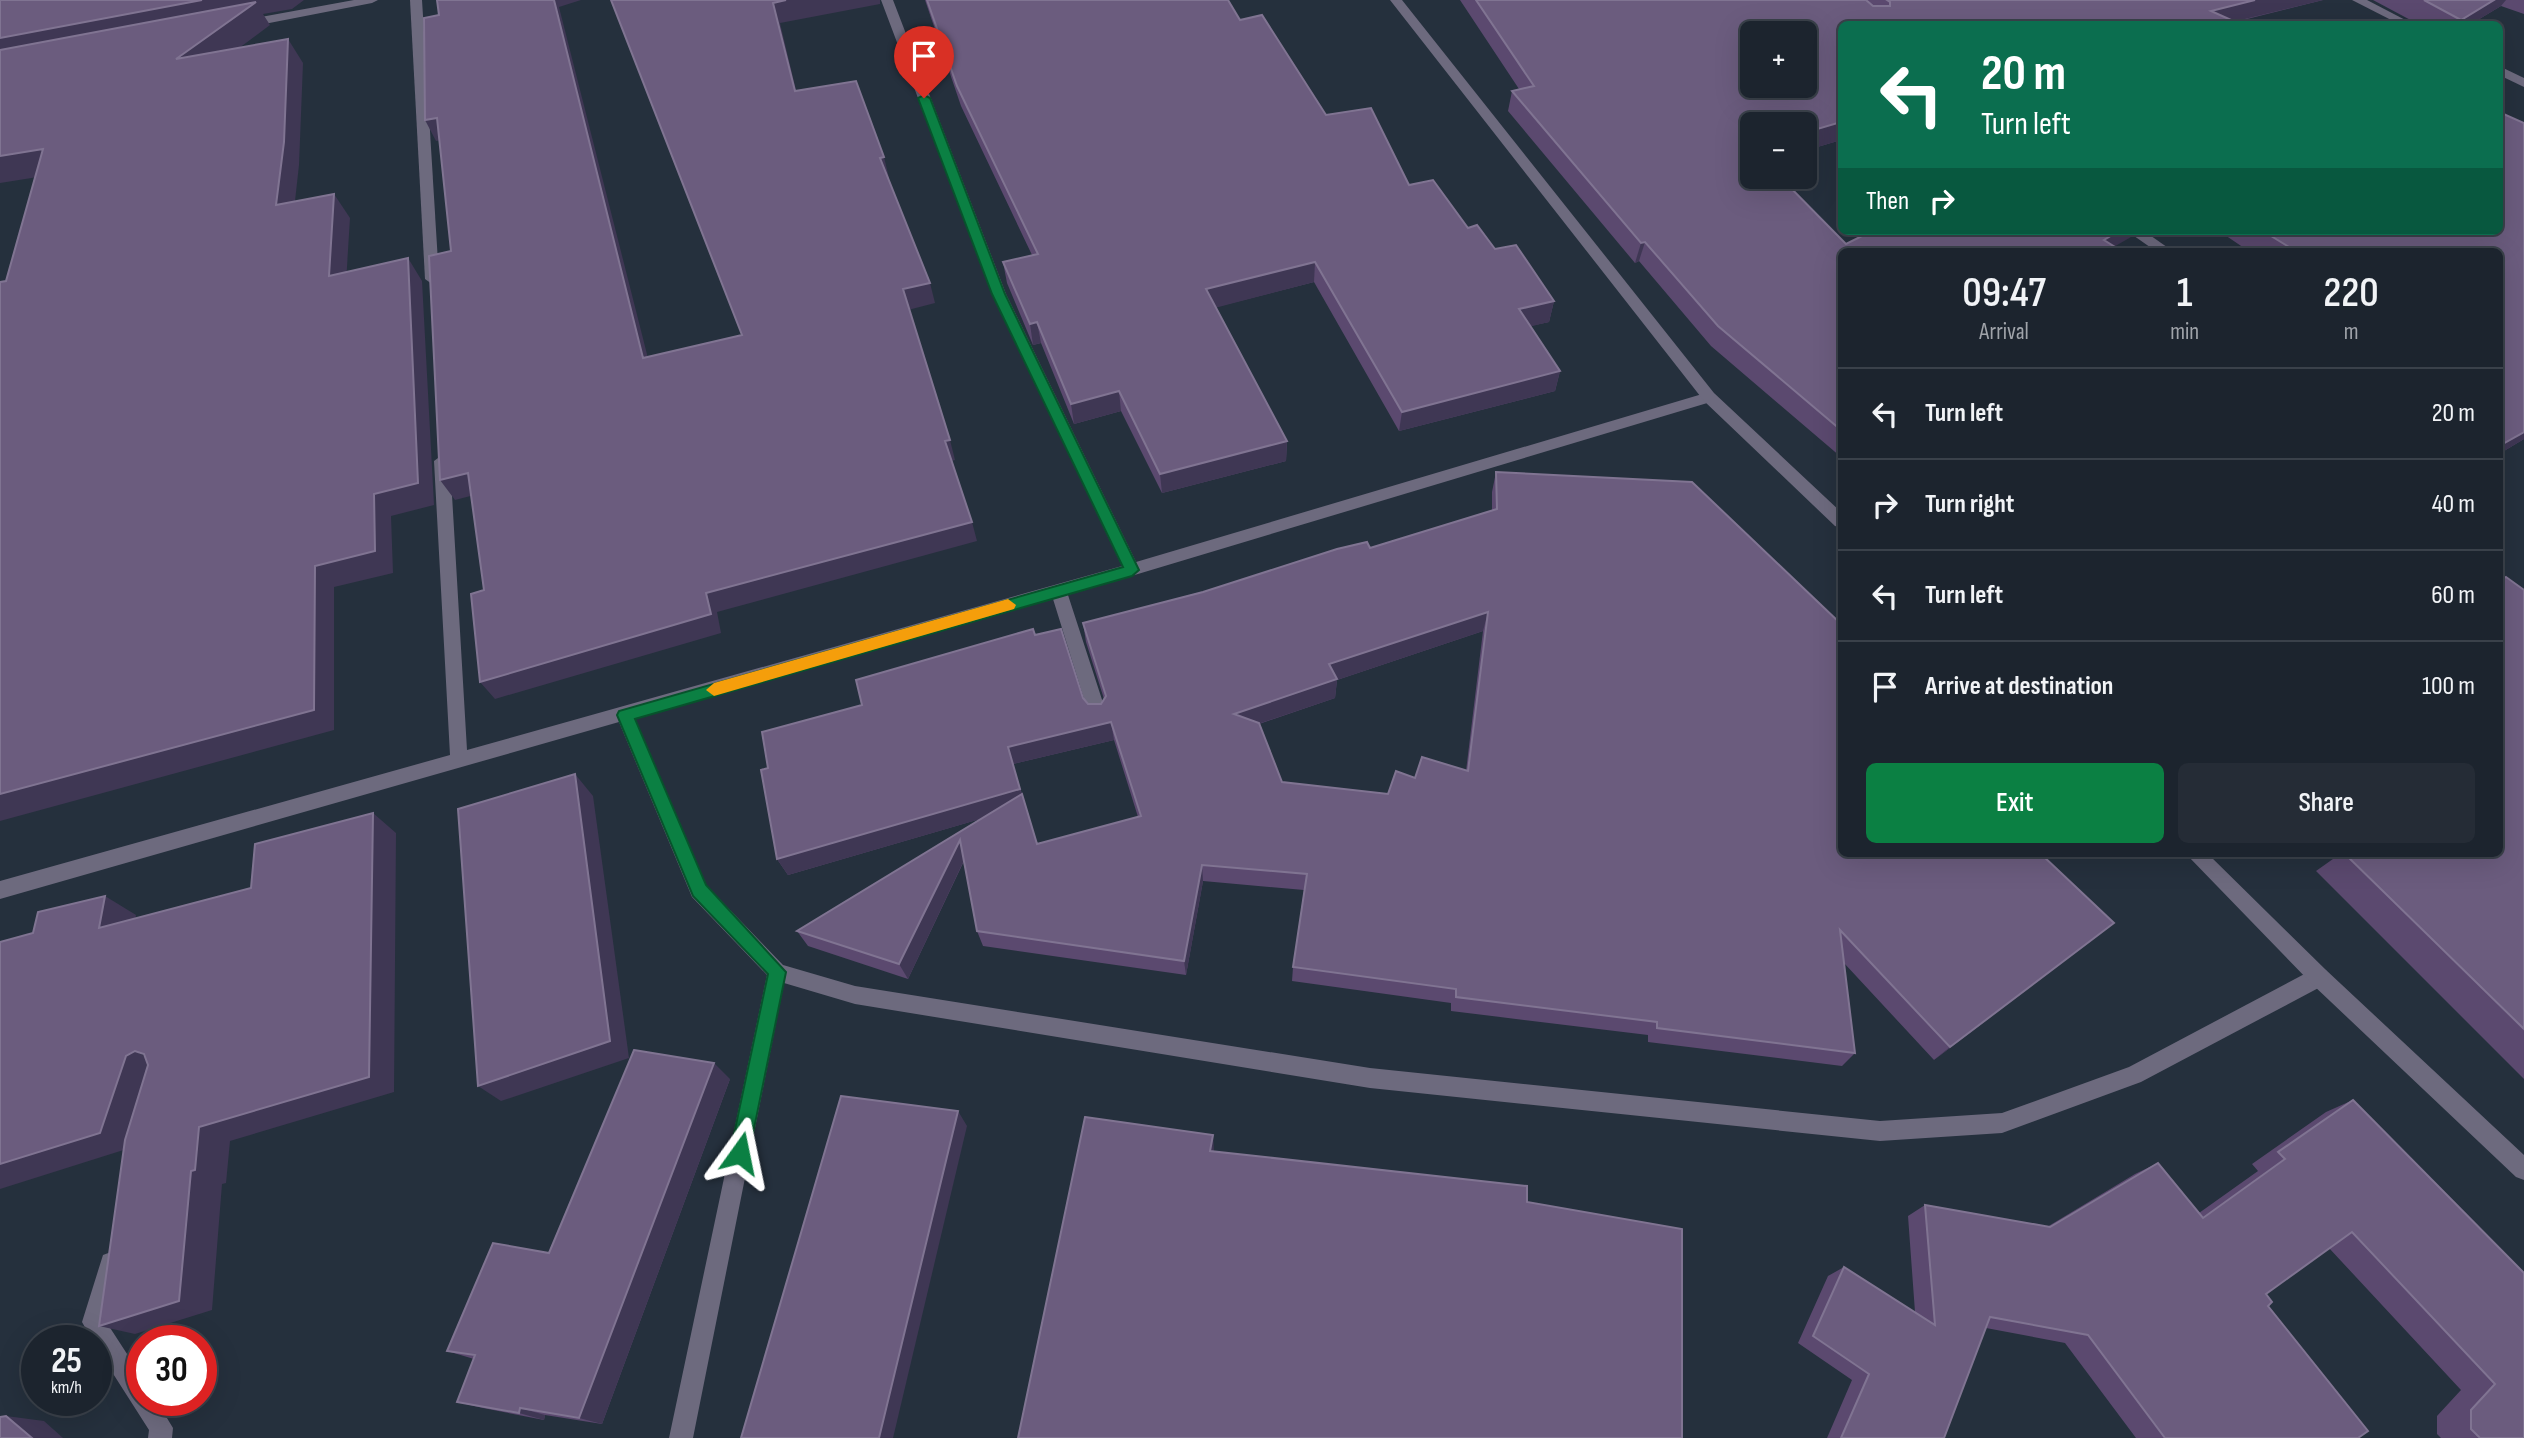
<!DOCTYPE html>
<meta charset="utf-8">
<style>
:root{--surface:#1c242e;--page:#252c36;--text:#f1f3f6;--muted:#a0a4aa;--line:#3a414a;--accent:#0b8043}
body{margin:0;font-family:"Sofia Sans Condensed",sans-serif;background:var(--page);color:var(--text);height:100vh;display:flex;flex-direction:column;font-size:26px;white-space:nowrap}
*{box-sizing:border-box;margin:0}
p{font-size:23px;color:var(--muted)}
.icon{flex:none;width:38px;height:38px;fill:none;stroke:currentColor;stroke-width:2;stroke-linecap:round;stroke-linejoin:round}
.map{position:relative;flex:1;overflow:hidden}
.details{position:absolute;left:1838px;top:248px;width:665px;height:609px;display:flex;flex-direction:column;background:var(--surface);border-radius:10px;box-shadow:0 7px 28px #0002,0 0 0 2px var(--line)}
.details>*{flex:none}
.hud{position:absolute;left:1838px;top:21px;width:665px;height:214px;border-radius:10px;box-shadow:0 7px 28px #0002,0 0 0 2px var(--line);background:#0b6e4f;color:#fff;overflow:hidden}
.controls{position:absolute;left:1740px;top:21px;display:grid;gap:14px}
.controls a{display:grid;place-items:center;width:77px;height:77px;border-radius:10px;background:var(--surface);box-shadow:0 7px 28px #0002,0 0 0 2px var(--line);font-size:35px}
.speed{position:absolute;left:21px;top:1325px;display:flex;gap:14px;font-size:35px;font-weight:700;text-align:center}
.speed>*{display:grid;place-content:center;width:91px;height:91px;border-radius:50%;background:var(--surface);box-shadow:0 7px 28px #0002,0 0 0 2px var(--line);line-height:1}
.speed small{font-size:18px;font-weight:400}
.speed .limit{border:10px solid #d22;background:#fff;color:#111}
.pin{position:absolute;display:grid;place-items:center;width:60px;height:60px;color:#fff;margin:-72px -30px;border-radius:50% 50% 50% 0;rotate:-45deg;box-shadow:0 0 7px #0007}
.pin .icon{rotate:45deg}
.me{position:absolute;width:77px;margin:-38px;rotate:12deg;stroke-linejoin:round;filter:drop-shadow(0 0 5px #0008)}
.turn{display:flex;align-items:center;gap:24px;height:147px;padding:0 28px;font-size:32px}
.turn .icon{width:91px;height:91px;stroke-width:2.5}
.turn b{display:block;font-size:49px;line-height:60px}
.then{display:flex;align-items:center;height:66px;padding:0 28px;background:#0003;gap:14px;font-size:26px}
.eta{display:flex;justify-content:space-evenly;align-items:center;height:119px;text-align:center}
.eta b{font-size:42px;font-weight:600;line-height:49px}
.primary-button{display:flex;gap:14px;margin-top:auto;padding:14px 28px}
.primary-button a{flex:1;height:80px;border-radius:10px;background:var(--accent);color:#fff;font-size:28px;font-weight:600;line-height:80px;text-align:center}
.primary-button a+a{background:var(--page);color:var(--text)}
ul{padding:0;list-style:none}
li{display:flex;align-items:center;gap:21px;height:91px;padding:0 28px;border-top:2px solid var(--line)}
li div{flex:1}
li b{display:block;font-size:26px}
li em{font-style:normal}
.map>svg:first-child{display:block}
</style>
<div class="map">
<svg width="2524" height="1438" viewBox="0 0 2524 1438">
<rect width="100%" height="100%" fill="#25303d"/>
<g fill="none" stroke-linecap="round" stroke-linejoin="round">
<!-- minor -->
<g fill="#6d6a7e" fill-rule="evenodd">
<path d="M354,0h24l-6,3 -128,25 -6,-4 6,-4z"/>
<path d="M410,0h12l17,279 -7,5 -7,-5z"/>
<path d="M881,0h12l113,294 130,268 573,-170 7,5 -2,4 -646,194 39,120 -3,5h-12l-3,-5 -36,-116 -418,119 71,167 77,80 72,21 515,82 510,53 122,-8 127,-46 183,-97 7,-2 7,2 3,7 -3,7 -185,98 -139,51 -122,8 -510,-53 -515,-84 -71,-21 -91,455h-24l98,-463 -75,-78 -73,-175 -619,177v-18l450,-126 -16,-294 8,-6 8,6 17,289 655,-184 -130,-272z"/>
<path d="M2352,0h15l46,24h-14z"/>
<path d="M2499,66l25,12v9l-25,-12z"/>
<path d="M2127,231h17l30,21h-17z"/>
<path d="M111,1252l8,3 3,8 -17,57 37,57v23h14l17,28 -1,10h-24l1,-8 -53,-83v-7h-4l-10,-18 21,-67z"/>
</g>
<!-- tertiary -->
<g fill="#6d6a7e" fill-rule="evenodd">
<path d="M1390,0h12l312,393 127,119v16l-6,-2 -131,-125z"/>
<path d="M2186,854h22l118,116 198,185v25l-8,-3 -204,-193z"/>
</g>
</g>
<!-- wall -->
<g fill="#5b496f" fill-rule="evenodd">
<path d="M925,0h303l12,20 86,95 83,70 86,64 59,52 -5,21 -19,4 30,45 -5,20 -156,40 -85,-149 -98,25 71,134 -1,20 -124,32 -41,-82 -47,13 -33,-81 -8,2 -26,-62 -4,-21 29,-7 -71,-149z"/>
<path d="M1460,0h863l-88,22 -394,2v116l-37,11v-27h-52v53l94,67 285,-7 -290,15v205l-130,-111 -72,-85 -4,2 -127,-152 4,-20 7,-2z"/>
<path d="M2373,0h151v14l-23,-8 -30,18h-53z"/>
<path d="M2524,123v316l-25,15v-202h-249l-31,-21h280z"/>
<path d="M1496,472l345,382 273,69 -180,137 -90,-97 11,90 -13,13 -194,-24v-7l-197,-24v-8l-159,-22 1,-14 11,-77 -101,-9 -17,94 -203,-29 -6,-15 -13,-70 -56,118 -100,-33 -11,-15 183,-112 -192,56 -11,-16 -9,-91 94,-63 173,-70 53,69h13l3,-5 -18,-57 -3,-19 287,-75 122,-37v-19zM1483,631l-17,140 -51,7 -27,16 -106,-12 -23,-58 76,-26 2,-18zM1114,740l24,77 -101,27 -24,-80z"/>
<path d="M2524,590v489l-208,-208 24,-17h159z"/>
<path d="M730,1079l-128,345 -57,-9 -1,5 -61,-12 -26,-6 17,-43 -27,-8z"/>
<path d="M2353,1100l171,338h-83l-4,-4v-18l24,-26 -132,-142 -63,46 2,12 90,132h-222l-71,-95 -79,-15 -42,110h-117l25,-58 -54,-37 30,-67 16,-9 71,45 -7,-96 17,-11 122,22 88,-53 23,-11 41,50 59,-42 -6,-7 74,-52z"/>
</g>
<!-- shaded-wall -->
<g fill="#3f3754">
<path d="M202,0h102l-12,9 -29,5 7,11 -78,58 -192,-18v-27z"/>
<path d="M554,0h27l-22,7 94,371 -10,-20z"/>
<path d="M786,0h94v4l-100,19 21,88 -6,-20 -22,-88z"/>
<path d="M2255,0h68l-99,24 -13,-13z"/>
<path d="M2494,0h12l-5,6 -30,18h-14l4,-4z"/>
<path d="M288,39l15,24 -4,102 -7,63 -16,-23z"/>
<path d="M437,118l12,21 -13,2 -11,-21z"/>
<path d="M1841,122v18l-37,11v-18z"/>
<path d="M43,149l20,24 -63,10v-27z"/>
<path d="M884,157l5,21 -4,1 -5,-21z"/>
<path d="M334,194l16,24 -5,81 -16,-23z"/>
<path d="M2119,231h15l-3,6 -26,15 -1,-12z"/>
<path d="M1645,242l-6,19 -4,2 6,-20z"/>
<path d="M408,258l14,23 12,224 -43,11 2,57 -59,14v143l-334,91v-27l315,-228 59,-72z"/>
<path d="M1315,262l-1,20 -107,28 -1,-21z"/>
<path d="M930,283l5,20 -27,7 -5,-21z"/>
<path d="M1554,301l-5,21 -34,8 4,-21z"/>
<path d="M1037,322l4,21 -8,2 -3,-21z"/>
<path d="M1560,371l-5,20 -156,40 3,-19z"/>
<path d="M1119,391l2,20 -47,13 -3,-20z"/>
<path d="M2524,432v7l-25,15v-8z"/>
<path d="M950,440l5,20 -4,1 -6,-20z"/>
<path d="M1287,441l-1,20 -124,32 -2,-19z"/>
<path d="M468,473l14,20 -27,7 -15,-20z"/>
<path d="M972,522l5,19 -260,71 4,21 -226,66 -15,-17 226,-89z"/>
<path d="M1488,612l-5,19 -146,49 -2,18 -101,34v-18l95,-50z"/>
<path d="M1111,722l3,18 -101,24 -5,-17z"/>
<path d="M575,774l18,22 36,262 -128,43 -23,-15z"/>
<path d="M1020,789l5,17 -237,69 -11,-16z"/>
<path d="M373,813l23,20 -2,259 -164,49 -4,42 -4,1 -10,126 -77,24 -36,-8 92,-155 8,-44z"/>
<path d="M960,840l6,16 -58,123 -9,-15z"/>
<path d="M1202,865l1,16 -17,94 -2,-14z"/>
<path d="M105,896l31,19 -6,31 -31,-18z"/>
<path d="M2114,923l-19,15 -161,122 16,-13z"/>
<path d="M135,1051l31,16 -33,80 -133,42v-25l123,-101 3,-7z"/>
<path d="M714,1063l16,16 -128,345 -23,-6z"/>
<path d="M958,1111l9,15 -74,312h-14z"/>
<path d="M1213,1135l1,15 -2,15 -2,-14z"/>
<path d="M520,1408l25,7 -1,5 -25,-7z"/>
<path d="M6,1416l38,5 19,17h-31z"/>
</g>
<!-- building -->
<g fill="#6b5c7e" stroke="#807492" stroke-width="2" fill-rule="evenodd">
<path d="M0,0h202l-202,38z"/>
<path d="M437,0h117l89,358 99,-23 -131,-335h175l-13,3 22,88 61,-10 28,76 -4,1 50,125 -27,6 47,151 -5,1 27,81 -266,71 5,21 -231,68 -9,-88 13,-4 -16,-117 -28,7 -11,-224 22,-5 -14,-133 -12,2 -1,-102 15,-3z"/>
<path d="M927,0h301l12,20 22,-5 64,100 45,-7 38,77 24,-5 35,48 9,-3 18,24 21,-4 38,56 -35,8 41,62 -158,41 -87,-150 -109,27 81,152 -127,33 -41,-83 -48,13 -34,-82 -7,2 -27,-62 35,-8 -81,-168z"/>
<path d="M1476,0h390l7,6h17v-4l-3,-2h368l-44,11 29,13h-399v98l-37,11v-9h-52v53h28l66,67 26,-13h247l-15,9 19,12h-282v178l-123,-104 -73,-84 -4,1 -129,-152 22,-5zM1752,33h52v53h-52z"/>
<path d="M2424,0h70l-33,20z"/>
<path d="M256,2l-80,57 112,-20 -4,103 -8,63 58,-11 -5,82 79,-18 10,225 -44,11 1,57 -60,15 -1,144 -314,84v-512l6,-1 37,-132 -43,7v-106z"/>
<path d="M2499,112l25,11v309l-25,14v-194h-202l-34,-21h236z"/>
<path d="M1496,472l196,10 149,142v230h200l73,69 -164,124 -110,-117 15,123 -198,-25v-6l-201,-25v-8l-163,-22 14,-93 -105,-9 -18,96 -207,-30 -17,-91 -61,124 -102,-33 225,-137 15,50 104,-28 -30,-94 -103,25 12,42 -243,70 -16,-89 7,-2 -6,-36 100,-27 -6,-25 177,-51 2,6 26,-6 22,69 5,6h13l5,-8 -23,-73 120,-31 134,-43 30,-7 3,6 127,-39zM1488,612l-20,159 -46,-14 -7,21 -19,-7 -8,23 -106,-12 -23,-59 -25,-9 103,-35 -8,-15z"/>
<path d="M2506,577l18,13v439l-179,-175h154v-273z"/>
<path d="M575,774l35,267 -132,45 -20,-277z"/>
<path d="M373,813l-4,264 -170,50 -4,43 -4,1 -12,130 -80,25 26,-186 23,-75 -4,-11 -9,-3 -9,5 -26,77 -100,31v-222l33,-9 5,-21 67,-16 -6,32 152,-40 4,-44z"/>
<path d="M634,1050l80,13 -135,355 -59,-10 -1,5 -62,-11 18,-47 -28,-4 46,-108 56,10z"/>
<path d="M841,1096l117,15 -79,327h-138z"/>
<path d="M2353,1100l171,173v165h-44l-9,-9v-19l24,-26 -143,-152 -86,62 6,8 -4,4 100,125 -10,7h-193l-77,-103 -98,-18 -46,121h-103l28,-64 -56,-38 31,-69 91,58 -10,-120 125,22 108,-64 45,55 82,-59 -7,-7z"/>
<path d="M1085,1117l128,18 -3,16 317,35v16l155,27v209h-664z"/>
<path d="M6,1416l26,22h-32v-21z"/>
</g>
<!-- route -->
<path fill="#0b8043" stroke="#07532c" stroke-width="2" d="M924,95l6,3 75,196 134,276 -7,6 -497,143 71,166 80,87 -37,181 -2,7 -7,3 -7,-3 -3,-7 38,-179 -75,-78 -76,-181 2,-4 504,-144 -131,-273 -74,-196z"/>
<!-- slow -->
<path fill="#f59e0b" d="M1008,599l8,6 -2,4 -300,87 -8,-6 8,-7z"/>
</svg>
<div class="controls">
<a>+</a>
<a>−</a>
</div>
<div class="speed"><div>25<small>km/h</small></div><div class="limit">30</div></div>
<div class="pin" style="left:924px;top:98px;background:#d93025"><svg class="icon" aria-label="arrive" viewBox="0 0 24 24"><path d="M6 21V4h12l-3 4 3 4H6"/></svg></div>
<svg class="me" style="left:740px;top:1153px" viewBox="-20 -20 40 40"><path d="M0-17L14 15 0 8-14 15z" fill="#0b8043" stroke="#fff" stroke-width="4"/></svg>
<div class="hud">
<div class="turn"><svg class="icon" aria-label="left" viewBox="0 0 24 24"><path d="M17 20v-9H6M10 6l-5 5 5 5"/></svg><div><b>20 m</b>Turn left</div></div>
<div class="then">Then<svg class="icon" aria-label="right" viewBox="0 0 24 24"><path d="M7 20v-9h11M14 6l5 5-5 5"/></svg></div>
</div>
<section class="details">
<div class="eta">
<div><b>09:47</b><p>Arrival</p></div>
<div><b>1</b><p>min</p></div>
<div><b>220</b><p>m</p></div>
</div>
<ul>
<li><svg class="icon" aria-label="left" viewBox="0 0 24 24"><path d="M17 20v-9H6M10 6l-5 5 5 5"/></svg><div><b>Turn left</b></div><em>20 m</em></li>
<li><svg class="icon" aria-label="right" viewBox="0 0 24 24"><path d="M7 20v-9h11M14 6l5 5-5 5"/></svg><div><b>Turn right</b></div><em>40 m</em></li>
<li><svg class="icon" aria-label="left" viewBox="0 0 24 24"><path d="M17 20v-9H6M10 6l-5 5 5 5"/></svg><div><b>Turn left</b></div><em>60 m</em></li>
<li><svg class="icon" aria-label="arrive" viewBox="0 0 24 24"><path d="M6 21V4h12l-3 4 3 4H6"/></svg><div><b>Arrive at destination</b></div><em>100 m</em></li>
</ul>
<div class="primary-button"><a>Exit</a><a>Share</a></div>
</section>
</div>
